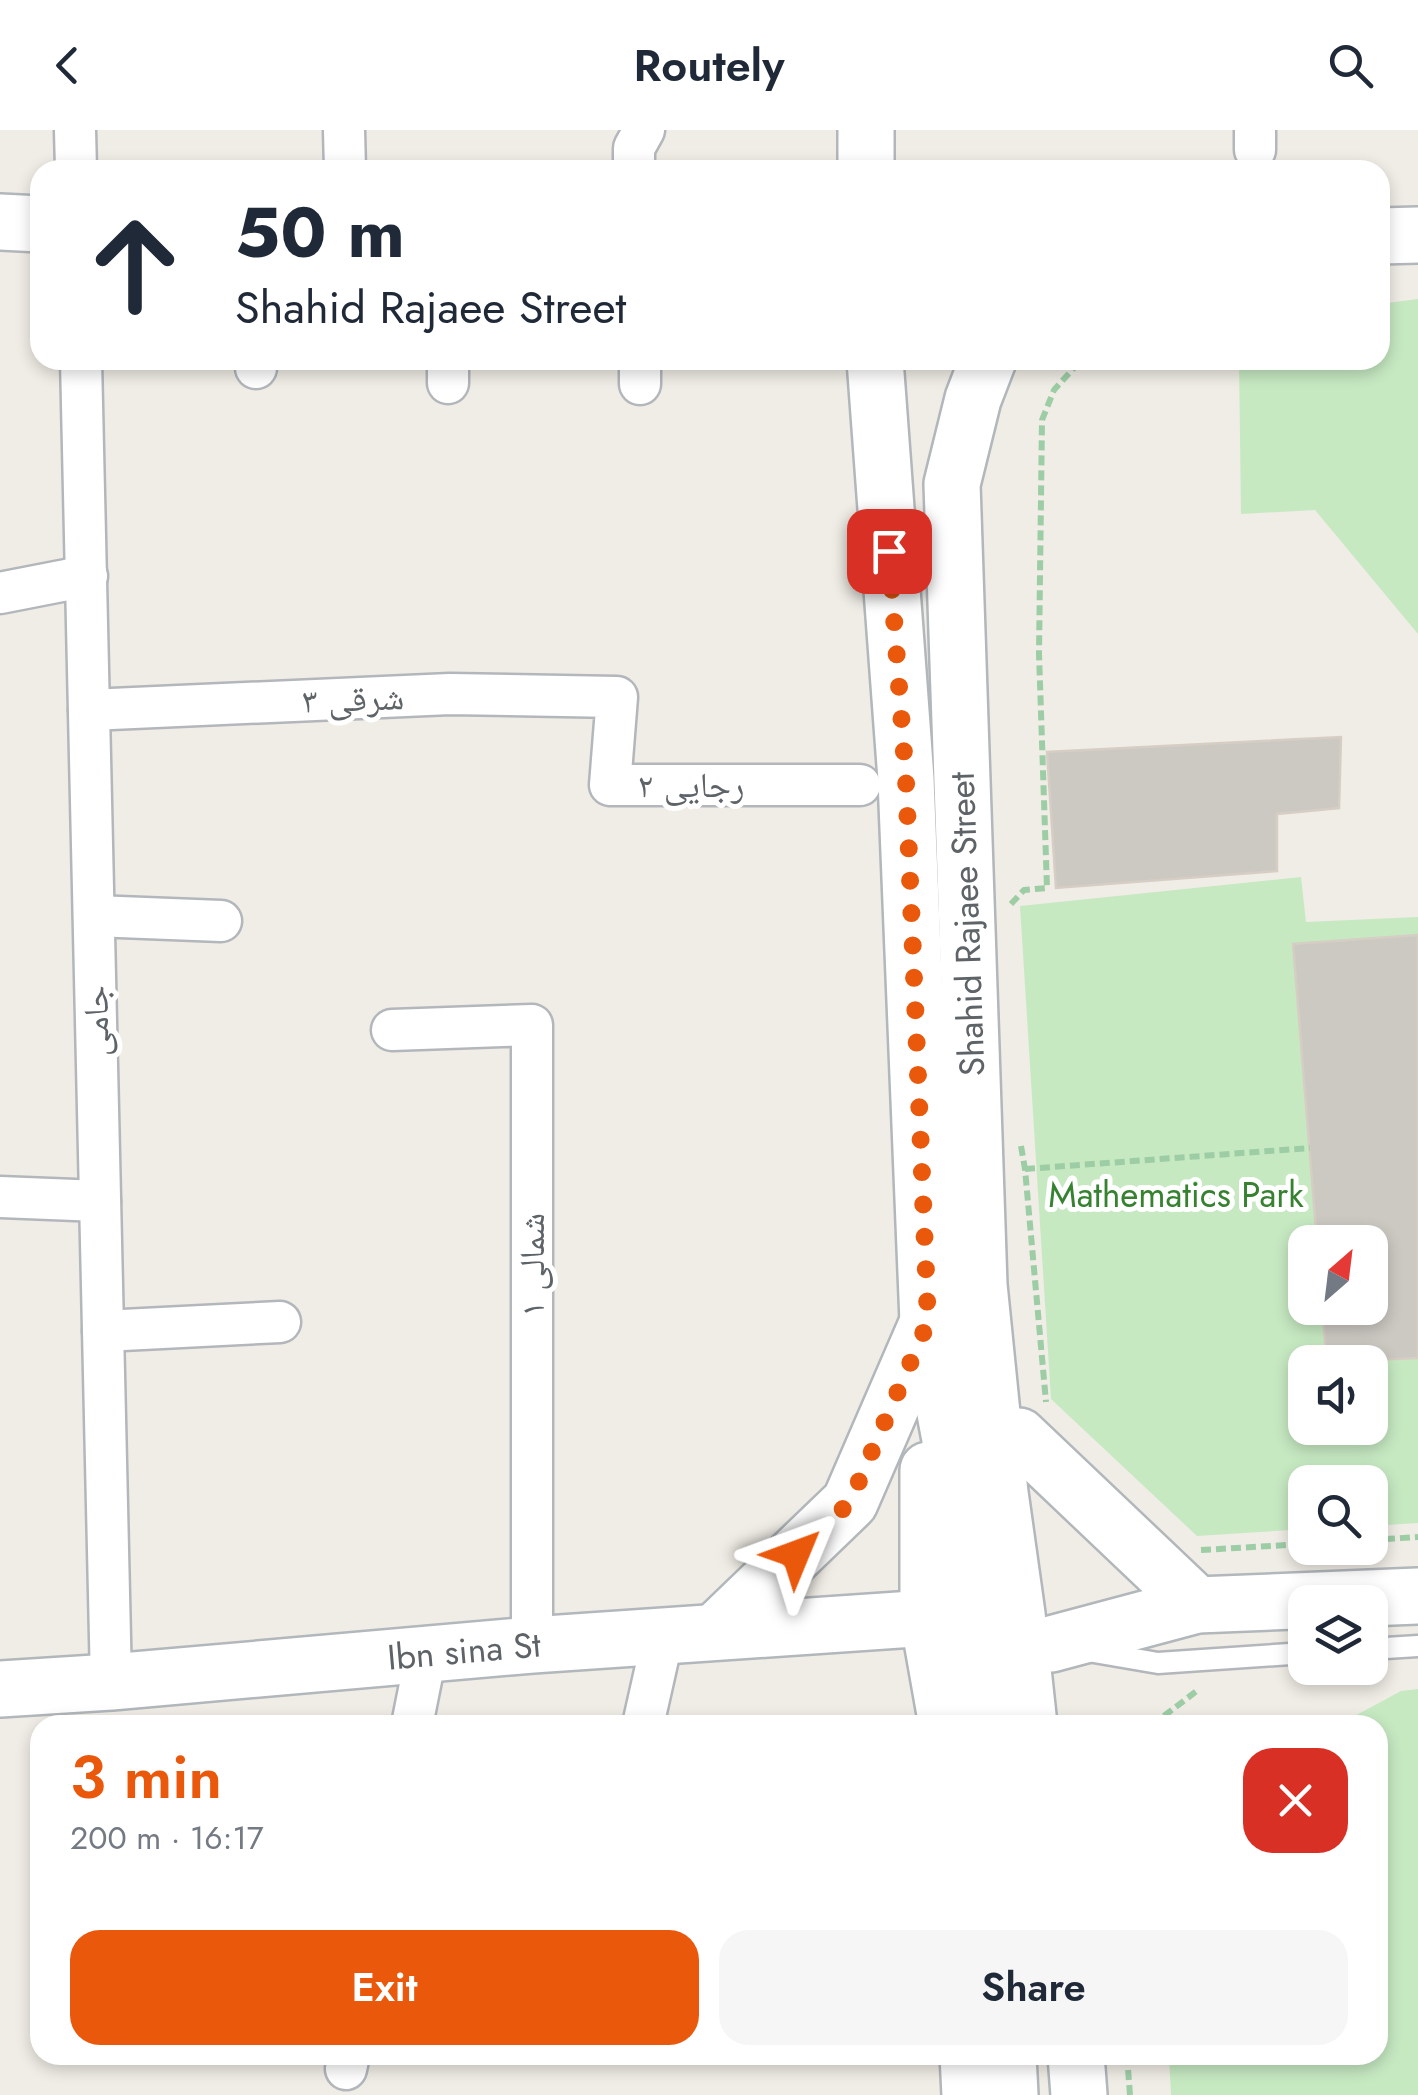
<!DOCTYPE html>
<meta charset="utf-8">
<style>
:root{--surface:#fff;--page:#f6f6f7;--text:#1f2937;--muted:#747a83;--accent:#ea580c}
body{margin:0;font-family:Jost,"Noto Naskh Arabic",sans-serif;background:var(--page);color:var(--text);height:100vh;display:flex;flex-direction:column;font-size:38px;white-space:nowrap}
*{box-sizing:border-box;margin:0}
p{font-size:32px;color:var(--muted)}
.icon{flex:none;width:55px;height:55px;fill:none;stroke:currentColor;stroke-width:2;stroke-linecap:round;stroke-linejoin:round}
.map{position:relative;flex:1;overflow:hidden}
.sheet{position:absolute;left:30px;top:1585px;width:1358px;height:350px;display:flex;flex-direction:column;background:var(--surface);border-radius:30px;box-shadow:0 5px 15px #0003}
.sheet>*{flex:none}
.banner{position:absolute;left:30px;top:30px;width:1360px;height:210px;border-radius:30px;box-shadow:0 5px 15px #0003;background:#fff;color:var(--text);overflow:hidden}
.needle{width:65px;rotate:28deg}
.tools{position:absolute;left:1288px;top:1095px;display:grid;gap:20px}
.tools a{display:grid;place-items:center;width:100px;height:100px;border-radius:20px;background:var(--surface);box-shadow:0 5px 15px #0003;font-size:50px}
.pin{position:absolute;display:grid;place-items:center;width:85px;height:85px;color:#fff;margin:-42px;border-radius:20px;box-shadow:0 5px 15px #0006}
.me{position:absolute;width:110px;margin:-55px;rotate:46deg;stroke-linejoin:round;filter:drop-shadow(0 0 8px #0008)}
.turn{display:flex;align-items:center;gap:35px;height:210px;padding:0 40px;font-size:45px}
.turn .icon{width:130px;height:130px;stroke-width:2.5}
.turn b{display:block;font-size:70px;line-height:85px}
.round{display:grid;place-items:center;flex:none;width:105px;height:105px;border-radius:30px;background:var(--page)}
.head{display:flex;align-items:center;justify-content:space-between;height:170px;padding:0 40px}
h1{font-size:60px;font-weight:600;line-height:75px;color:var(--accent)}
.button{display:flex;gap:20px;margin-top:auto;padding:20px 40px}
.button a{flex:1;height:115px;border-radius:30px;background:var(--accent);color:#fff;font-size:40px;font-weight:600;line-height:115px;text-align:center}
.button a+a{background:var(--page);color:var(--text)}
header{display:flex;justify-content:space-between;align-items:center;height:130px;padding:0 40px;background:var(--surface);font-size:45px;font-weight:600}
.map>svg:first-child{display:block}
</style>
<header><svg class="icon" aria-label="back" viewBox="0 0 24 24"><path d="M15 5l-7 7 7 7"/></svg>Routely<svg class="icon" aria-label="search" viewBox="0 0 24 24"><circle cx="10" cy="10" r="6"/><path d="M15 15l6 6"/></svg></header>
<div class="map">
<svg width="1418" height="1965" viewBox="0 0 1418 1965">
<rect width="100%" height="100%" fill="#f0ede6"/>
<!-- green -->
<g fill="#c6e9c2">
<path d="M1418,169v335l-103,-124 -74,4 -2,-154h141v-56z"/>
<path d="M1301,747l5,45 112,-5v18l-125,10 24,297h-12v66h17l5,54h-22v66h65v-66h-15l63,-4v165l-48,3v-44h-65v47l-108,7 -146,-137 -31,-493z"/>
<path d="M1418,1559v406h-247l-2,-40h209v-330h-40l63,-34z"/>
</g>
<!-- building -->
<g fill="#ccc8c2" stroke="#d6cec4" stroke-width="2.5">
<path d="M1341,607l-2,71 -62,6v57l-221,17 -9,-136z"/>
<path d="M1418,805v423l-91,4 -5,-54h48v-66h-53l-24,-298z"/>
</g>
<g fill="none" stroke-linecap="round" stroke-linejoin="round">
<!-- lane casing -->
<g stroke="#b3b7bb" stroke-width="25">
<g id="lane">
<path d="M1370,1519l48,-3"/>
<path d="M1088,1521l70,12 147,-10"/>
</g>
</g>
<!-- street casing -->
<g stroke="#b3b7bb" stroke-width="45">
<g id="street">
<path d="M75,0l1,40"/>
<path d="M344,0l1,40"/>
<path d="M1255,0v20"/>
<path d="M634,40v-22l10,-18"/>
<path d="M81,230l30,1322"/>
<path d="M256,230v8"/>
<path d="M640,230v24"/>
<path d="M448,253v-23"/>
<path d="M0,463l87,-17"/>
<path d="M89,580l361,-16 167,3 -7,88h250"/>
<path d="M94,786l127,5"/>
<path d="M392,900l140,-5v620"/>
<path d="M0,1067l100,4"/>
<path d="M103,1201l177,-9"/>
<path d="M412,1595l14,-70"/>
<path d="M643,1595l20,-89"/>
<path d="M346,1939l3,-14"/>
</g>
</g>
<!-- secondary casing -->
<g stroke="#b2b7bb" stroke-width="60">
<g id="secondary">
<path d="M866,0v40"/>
<path d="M0,92l40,2"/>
<path d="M1380,106l38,-1"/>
<path d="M875,230l31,419 22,543 32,171 26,232"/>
<path d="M988,230l-15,39 -21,85 27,801 21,208 17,121 12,111"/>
<path d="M1019,1306l178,169"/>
<path d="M928,1340v148l19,107"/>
<path d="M715,1502l135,-130 78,-180"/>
<path d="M1051,1514l146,-39 221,-9"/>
<path d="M0,1559l111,-7 421,-37 396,-27"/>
<path d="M968,1925l2,40"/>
<path d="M1008,1925l2,40"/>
<path d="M1076,1925l3,40"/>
</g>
</g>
<!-- path -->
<g stroke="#9ccda5" stroke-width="6" stroke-dasharray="10 5" stroke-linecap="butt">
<path d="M1011,774l13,-14 23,-2 -8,-234 3,-234 12,-30 27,-30"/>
<path d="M1021,1016l4,23 21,233"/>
<path d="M1025,1039l285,-21"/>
<path d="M1370,1410l48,-3"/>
<path d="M1201,1420l104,-6"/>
<path d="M1315,1548l47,-4"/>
<path d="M1152,1595l46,-35"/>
<path d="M1127,1925l3,40"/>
</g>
<!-- lane -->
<use href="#lane" stroke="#fff" stroke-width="20"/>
<!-- street -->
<use href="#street" stroke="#fff" stroke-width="40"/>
<!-- secondary -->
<use href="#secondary" stroke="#fff" stroke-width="55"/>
</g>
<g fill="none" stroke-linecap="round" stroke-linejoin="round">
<!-- route -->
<path stroke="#ea580c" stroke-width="18" stroke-dasharray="0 32.4" d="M796,1424l54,-52 78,-180 -22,-542 -17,-229"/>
</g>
<g text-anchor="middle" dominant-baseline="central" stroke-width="10" stroke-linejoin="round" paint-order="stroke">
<!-- street labels -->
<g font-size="35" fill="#5e6367" stroke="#fff">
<text transform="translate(353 569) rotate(-2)">شرقی ۳</text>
<text x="691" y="655">رجایی ۲</text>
<text transform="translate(967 794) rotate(-92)">Shahid Rajaee Street</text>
<text transform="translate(96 891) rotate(-91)">جامی</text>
<text transform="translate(532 1135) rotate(-90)">شمالی ۱</text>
<text transform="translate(464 1521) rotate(-5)">Ibn sina St</text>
</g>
<!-- park labels -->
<g font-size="35" fill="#368230" stroke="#fff">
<text x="1176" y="1065">Mathematics Park</text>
</g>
</g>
</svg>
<div class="tools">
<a><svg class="needle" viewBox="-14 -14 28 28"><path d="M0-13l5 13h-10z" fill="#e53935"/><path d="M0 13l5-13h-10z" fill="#747a83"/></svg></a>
<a><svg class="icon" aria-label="sound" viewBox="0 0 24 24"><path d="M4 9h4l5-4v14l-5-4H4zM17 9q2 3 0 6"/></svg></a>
<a><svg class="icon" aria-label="search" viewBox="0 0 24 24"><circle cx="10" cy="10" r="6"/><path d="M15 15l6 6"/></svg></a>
<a><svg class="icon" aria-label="layers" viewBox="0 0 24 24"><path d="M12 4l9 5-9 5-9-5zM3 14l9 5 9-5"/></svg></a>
</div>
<div class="pin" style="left:889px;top:421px;background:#d93025"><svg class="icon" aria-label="arrive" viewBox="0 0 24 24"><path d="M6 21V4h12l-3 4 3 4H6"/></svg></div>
<svg class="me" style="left:796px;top:1424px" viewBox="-20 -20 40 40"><path d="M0-17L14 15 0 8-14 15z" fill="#ea580c" stroke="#fff" stroke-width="4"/></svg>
<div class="banner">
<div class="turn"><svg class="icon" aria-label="ahead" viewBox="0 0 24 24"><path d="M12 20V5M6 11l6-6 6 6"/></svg><div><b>50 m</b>Shahid Rajaee Street</div></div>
</div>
<section class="sheet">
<div class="head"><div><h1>3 min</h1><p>200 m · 16:17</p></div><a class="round" style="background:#d93025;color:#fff"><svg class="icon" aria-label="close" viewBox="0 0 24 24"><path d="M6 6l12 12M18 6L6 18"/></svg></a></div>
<div class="button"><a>Exit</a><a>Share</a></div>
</section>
</div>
